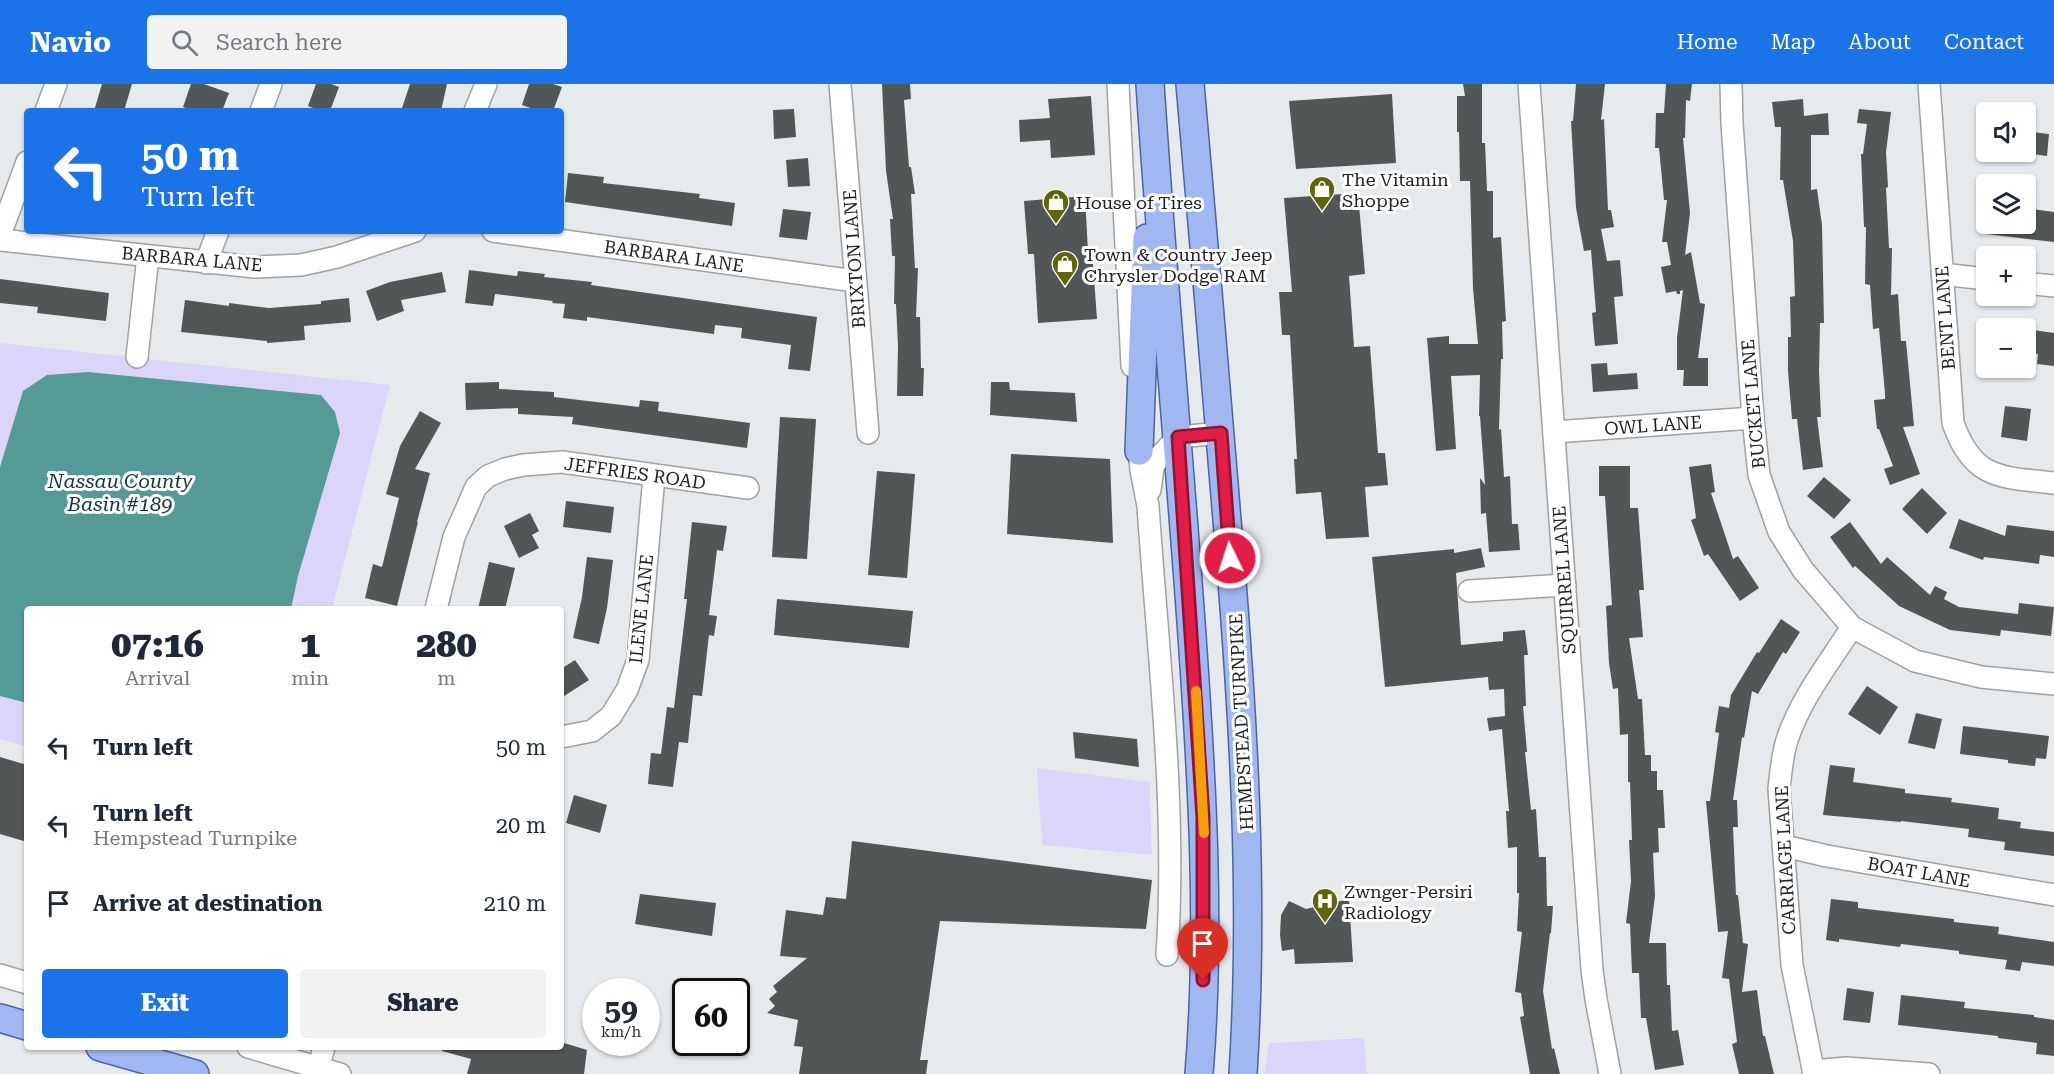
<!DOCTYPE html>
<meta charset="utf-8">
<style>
:root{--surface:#fff;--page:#f2f2f3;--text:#1f2937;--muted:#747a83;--accent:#1a73e8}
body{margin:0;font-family:"Roboto Serif",serif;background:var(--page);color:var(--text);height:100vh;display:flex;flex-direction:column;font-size:22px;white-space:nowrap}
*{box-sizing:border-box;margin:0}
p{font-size:20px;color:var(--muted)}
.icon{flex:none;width:33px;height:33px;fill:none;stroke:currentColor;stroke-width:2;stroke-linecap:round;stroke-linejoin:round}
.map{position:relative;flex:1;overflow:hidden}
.panel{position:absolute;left:24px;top:522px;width:540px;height:444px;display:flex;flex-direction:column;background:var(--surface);border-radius:6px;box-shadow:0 2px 4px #0004}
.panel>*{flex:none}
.banner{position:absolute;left:24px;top:24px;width:540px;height:126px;border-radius:6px;box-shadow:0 2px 4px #0004;background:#1a73e8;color:#fff;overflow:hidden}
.controls{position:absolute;left:1976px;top:18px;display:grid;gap:12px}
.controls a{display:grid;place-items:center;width:60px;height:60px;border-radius:6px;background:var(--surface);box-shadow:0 2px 4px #0004;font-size:30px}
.speed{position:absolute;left:582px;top:894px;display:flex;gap:12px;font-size:30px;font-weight:700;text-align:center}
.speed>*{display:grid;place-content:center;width:78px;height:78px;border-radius:50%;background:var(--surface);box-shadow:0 2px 4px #0004;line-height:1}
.speed small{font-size:15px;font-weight:400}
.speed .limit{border:3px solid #111;border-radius:9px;background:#fff;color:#111}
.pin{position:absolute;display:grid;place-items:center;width:51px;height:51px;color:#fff;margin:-62px -26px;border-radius:50% 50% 50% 0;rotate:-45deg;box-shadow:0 0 6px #0007}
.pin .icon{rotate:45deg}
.me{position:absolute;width:66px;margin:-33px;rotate:356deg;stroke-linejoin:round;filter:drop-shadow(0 0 4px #0008)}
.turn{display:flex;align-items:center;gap:21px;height:126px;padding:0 18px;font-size:27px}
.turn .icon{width:78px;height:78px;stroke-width:2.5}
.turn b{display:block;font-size:42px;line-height:51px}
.eta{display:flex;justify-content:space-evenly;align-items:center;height:102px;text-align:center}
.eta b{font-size:36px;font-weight:800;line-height:42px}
.cta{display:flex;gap:12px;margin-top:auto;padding:12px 18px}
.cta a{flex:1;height:69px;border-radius:6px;background:var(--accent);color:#fff;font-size:24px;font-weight:800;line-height:69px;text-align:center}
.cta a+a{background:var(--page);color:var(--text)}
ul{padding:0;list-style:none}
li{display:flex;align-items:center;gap:18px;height:78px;padding:0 18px}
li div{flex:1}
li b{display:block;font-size:22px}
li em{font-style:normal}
header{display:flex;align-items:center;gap:36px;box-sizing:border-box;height:84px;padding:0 30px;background:var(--accent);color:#fff}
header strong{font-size:28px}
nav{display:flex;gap:33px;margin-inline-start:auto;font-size:21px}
.search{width:420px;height:54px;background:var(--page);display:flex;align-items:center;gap:15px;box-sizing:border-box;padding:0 21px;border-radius:6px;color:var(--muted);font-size:22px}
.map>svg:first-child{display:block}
</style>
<header>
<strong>Navio</strong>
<div class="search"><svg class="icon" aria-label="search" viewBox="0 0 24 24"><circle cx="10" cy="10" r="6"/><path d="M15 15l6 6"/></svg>Search here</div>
<nav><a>Home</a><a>Map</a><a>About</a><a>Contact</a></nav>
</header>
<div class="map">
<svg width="2054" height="990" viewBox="0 0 2054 990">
<rect width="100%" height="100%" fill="#e7eaec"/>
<!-- green -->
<g fill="#dbd6f9">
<path d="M0,259l390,42 -58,224h-305v138l-27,-8z"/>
<path d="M1037,684l113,14 2,73 -110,-10z"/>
<path d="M1364,954l3,36h-103l5,-31z"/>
</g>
<!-- water -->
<path fill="#549b97" d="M88,288l233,23 14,17 5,21 -42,143 -7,33h-264v94l-27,-7v-229l23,-76 24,-16z"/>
<!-- building -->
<g fill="#535657">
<path d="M102,0h30l-8,27h-30z"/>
<path d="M191,0h13l25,9 -7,18h-27l-12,-4z"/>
<path d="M316,0h15l8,3 -9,24h-9l-13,-5z"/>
<path d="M410,0h37l-6,27h-40z"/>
<path d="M529,0h24l9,3 -9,24h-14l-17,-6z"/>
<path d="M882,0h28l1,15 -7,1 5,67h2l4,27h-4l4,74h3l-2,49h4l1,51h3l-1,28h-26l1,-51 -2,-41h-2l1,-48h-3l-2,-37h3l-7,-48z"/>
<path d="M1463,0h19v59h3l2,48h6v47l8,-1 5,84 -4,1 1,37h-2l-2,71 2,-1 3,48 6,-1 2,48h6l2,26 -31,2 -3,-39 -5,1 -1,-36 5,7 -5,-69h-1l1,-41 -29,1 5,73 -20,2 -9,-113 22,-2v8h29l-5,-56 -3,-107h-10l-1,-49h-2v-36h8z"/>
<path d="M1576,0h29l-4,36 3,-1 4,91h3l3,17 -13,2 6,32 13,-1 3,36 -9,1 4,47 -23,2 -3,-33 4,-1 -5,-62 -7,1 -8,-43 -5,-87h2z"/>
<path d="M1666,0h26l-2,17 -4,-1 -1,38h-2l7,75 -5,42 6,-3 9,51 5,1 -7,54h10v28h-25l1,-16h-7v-32l6,-48 -3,1v3h-3l-1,-3 -10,2 -5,-26 10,-2 -4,-23h-5l5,-42h-3l-5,-52h-4l1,-35h8z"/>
<path d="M1392,10l4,69 -100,6 -7,-68z"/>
<path d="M1091,12l4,59 -44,3 -1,-18 -30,2 -1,-22 31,-2 -2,-19z"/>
<path d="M1803,15l1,17 24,-3 1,22h-18v55l6,-1 5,36 2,98h-4l-1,48 2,46h-4l6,50 -20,3 -6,-51h-5l-4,-48v-34h3l-1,-40 5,-1 -2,-55 -10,-61h-3l1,-53h-6l-3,-25z"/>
<path d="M794,25l2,28 -22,2 -1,-29z"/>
<path d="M1859,25l32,3 -5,40 2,35 -2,1 3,60h3l-1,47 7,-1 3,47h5l8,85 -11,1 17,47 -30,11 -6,-16 9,-3 -14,-37h-2l-3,-29 11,-1v-6l-6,-65 -6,1 -3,-44 -5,-1 1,-57h-2l-3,-73h2l4,-30 -10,-1z"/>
<path d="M2025,47l24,3 -2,22 -22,-3z"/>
<path d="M808,74l2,28 -22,1 -2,-27z"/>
<path d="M568,89l36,4 -1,6 97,11 -1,4 36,5 -3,23 -167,-24z"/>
<path d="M1358,109l7,81 -16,2 5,71 16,-1 8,107h7l3,32 -23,2 4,50 -43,2 -5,-47 -25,2 -2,-35h3l-7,-124h-8l-3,-43h13l-8,-94z"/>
<path d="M1085,112l3,56 4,-1 5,68 -59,4 -4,-69h-6l-4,-53z"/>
<path d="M2025,124l29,4v30l-76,-9v-9h47z"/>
<path d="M783,125l28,3 -4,28 -28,-3z"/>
<path d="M469,186l48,6 1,-5 27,3 -1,3 48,5 -1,3 226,32 -7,54 -22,-2 3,-24 -50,-7 1,-10 -27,-3 -1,9 -127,-17v4l-24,-3 2,-14 -13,-1 1,-2 -58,-7 -2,12 -28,-3z"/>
<path d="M442,188l4,20 -45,8 3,11 -27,10 -11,-30 24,-9z"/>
<path d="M0,195l109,14 -3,28 -69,-8 1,-6 -38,-4z"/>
<path d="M349,214l2,24 -47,4 1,14 -38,3v-2l-86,-9 4,-32 44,6v-3l40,5 52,-4v-3z"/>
<path d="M2033,246l21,3v33l-17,-2 1,-10 -8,-1z"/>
<path d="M1607,279l1,12 29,-2 1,16 -45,3 -2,-28z"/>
<path d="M499,298v7l55,3v5l85,10 1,-7 19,2 -1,9 92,12 -3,25 -175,-24 1,-7 -55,-3v-6l-52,2 -1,-27z"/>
<path d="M991,298h18l1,8 65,3 2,29 -87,-7z"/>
<path d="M2005,322l26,3 -4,32 -26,-4z"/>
<path d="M420,327l21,12 -26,46 15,4 -13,49h1l-21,84 -32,-8 8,-34 9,3 17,-69 -13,-4 14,-48z"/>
<path d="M780,333l36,2 -9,140 -35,-2z"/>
<path d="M1011,370l99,5 3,84 -106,-9z"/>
<path d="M1711,380l4,28 -4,1 22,66 5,-3 21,32 -19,13 -32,-47 -4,2 -13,-36 5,-2 -7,-51z"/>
<path d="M1599,382h31v42h8l6,82h-5l4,47 -14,1 9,61h4l3,56h6v16h6v19h6l2,38h-7l1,24 -6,1 2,43 -6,47h17l1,42h3l2,46 6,-1 6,35 -29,5 -9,-52h-5l-2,-45h-7l-2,-49 -4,-1 5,-42 -2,-41h3l-2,-58h-2v-48l-8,1 -2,-47 -5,1 -4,-26 -3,-57 6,-1 -7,-109h-6z"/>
<path d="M877,387l38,3 -8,104 -39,-3z"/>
<path d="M1824,393l27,23 -17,19 -27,-23z"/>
<path d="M1922,404l25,25 -20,21 -25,-25z"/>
<path d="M566,417l48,6 -3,26 -48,-6z"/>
<path d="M530,429l9,18 -7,4 7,13 -20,10 -15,-32z"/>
<path d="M1959,435l46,17 2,-11 47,6v26l-14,-2 -1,9 -55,-7 -1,3 -34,-12z"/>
<path d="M692,438l35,4 -4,25 -6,-1 -8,65 8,1 -3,20 -5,-1 -7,61 -9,-1 -5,48 -9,-1 -6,45 -25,-3 3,-31 10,1 6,-47 7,1 13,-109h-3z"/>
<path d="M1850,438l31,42 6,-7 43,38 5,-9 12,6 -3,7 15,8 59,7 1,-11 35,4 -3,29 -50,-6 -1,6 -50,-6 -51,-24 -44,-40 -2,2 -23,-31z"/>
<path d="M1481,464l4,19 -29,6 5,72 42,-4v-9l22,-2 3,25h-4l2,51h-3l4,46h-2l6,58 5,-1 3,48h7l1,49h6l-2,27h-1l-7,58 9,58 2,-1 6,26h-30l-10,-57 4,-1 -3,-23 -6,-1 7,-60 -5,-1 2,-38h-2v-46l-9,1 -2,-37h3l-7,-82 -13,2 -2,-13 18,-2 -1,-27 -15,1 -1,-13 -103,10 -13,-130 82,-8v4z"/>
<path d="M587,473l26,3 -6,48 -8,36 -26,-6 9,-41z"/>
<path d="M489,478l26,6 -10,41h-27z"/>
<path d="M777,515l136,12 -4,37 -135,-13z"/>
<path d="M1781,535l19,13 -14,22 -3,-2 -25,42 -6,-3 -8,47 -2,-1 -9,63h4l1,27h-5l3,68h2l5,48 5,1 -6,48 15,-2 6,46h2l9,38h-35l-7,-30 5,-2 -8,-63 -7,-1 6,-47 -10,1 -12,-131h4l9,-68 -4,-1 4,-26 10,2 2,-13 26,-43 2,1z"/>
<path d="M575,576l14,20 -28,18v-29z"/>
<path d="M1867,602l31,21 -18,28 -32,-21z"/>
<path d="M1916,629l26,6 -7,30 -27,-6z"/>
<path d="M1963,642l86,10 -3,23 -10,-1 -1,8 -27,-3v-3l-48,-6z"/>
<path d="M1073,648l64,7 2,28 -64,-9z"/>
<path d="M0,673l27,8v77l-27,-8z"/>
<path d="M1830,681l25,3 -2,14 52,7v4l47,5 -1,4 48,6 -1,11 23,3 -1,6 34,4v24l-50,-6 1,-8 -37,-5 1,-8 -68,-8v1l-78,-7z"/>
<path d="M574,711l33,10 -7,28 -34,-10z"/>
<path d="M852,757l300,39 -6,49 -206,-8 -20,139h8l-2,14h-127l4,-27 -9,-1 4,-26 -31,-7 8,-7 -6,-7 8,-7 -4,-6 34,-28 -27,-2 6,-46 37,5 3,-18 20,2z"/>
<path d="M640,810l76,9 -4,33 -77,-12z"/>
<path d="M1349,815l4,63 -58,2 -1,-15 -12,2 -2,-16 1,-20 8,-14 17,8z"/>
<path d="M1831,815l27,3v6l96,11v3l45,5 -1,7 56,8v24l-32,-4 -2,9 -15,-2 2,-9 -48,-6v-3l-58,-7 -1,3 -61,-8v3l-13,-2z"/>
<path d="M1847,904l27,4 -4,31 -27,-3z"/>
<path d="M1901,911l64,7 -1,6 70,7v2l20,3v36l-18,-2 1,-11 -39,-5v-2l-100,-11z"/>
<path d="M561,958l26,8 -3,24h-117l4,-15 -29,-8v-4h119z"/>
</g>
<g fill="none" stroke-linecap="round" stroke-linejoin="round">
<!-- minor casing -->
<g stroke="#9fa1a4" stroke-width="24">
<g id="minor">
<path d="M840,0l28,349"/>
<path d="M1118,0l14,282"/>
<path d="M1529,0l63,886 4,29 14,75"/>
<path d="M1731,0l1,39 21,295 6,57 20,57 24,38 49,57 63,34 66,16 73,7"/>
<path d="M1929,0l24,339c20,57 48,54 101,60"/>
<path d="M46,27l10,-27"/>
<path d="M261,27l10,-27"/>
<path d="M475,27l11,-27"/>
<path d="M493,147l362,50"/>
<path d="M0,151l27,-73"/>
<path d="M0,156l255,27 46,-2 36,-8 78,-26"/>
<path d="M206,179l12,-32"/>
<path d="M1942,190l44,5"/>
<path d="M2025,199l29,3"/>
<path d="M137,273l11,-101"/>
<path d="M1554,348l199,-14"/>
<path d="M1138,352l3,34 7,36c10,149 29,300 19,449"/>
<path d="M1150,406l3,-23 6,-10 19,-20 43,-4"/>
<path d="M1469,507l96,-6"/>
<path d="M436,525l18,-72 22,-50 12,-11 17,-7 18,-4 39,-3 186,26"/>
<path d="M561,653l31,-6 19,-15 16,-26 11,-30 16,-184"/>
<path d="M1784,762l43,10 227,39"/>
<path d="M0,891l27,8"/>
<path d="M248,963l92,27"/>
<path d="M1813,987l33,-3 83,6"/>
<path d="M317,990l7,-27"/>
<path d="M1814,990l-22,-109 -13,-176c2,-18 3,-35 9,-52 14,-40 41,-74 64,-110"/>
</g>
</g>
<!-- major casing -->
<g stroke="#4b64a2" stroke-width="30">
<g id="major">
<path d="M1150,0c12,184 29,368 42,552 10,145 19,292 7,438"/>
<path d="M1190,0c14,157 27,315 40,472 14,173 24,345 13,518"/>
<path d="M1139,367l8,-213"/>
<path d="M0,934l27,8"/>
<path d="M100,963l95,27"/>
</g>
</g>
<!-- minor -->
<use href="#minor" stroke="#fff" stroke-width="21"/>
<!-- major -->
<use href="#major" stroke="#a0b7f1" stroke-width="27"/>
</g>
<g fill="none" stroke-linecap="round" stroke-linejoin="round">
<!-- route casing -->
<g stroke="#92132f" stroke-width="15">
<path id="route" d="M1203,896v-163l-25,-380 43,-4 9,125"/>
</g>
<!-- route -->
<use href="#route" stroke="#e11d48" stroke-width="10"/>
<!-- slow -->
<path stroke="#f59e0b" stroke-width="10" d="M1196,607l8,142"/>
</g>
<!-- icons -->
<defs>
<g id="shop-pin" transform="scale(1.35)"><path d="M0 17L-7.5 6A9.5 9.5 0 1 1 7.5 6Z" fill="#5e6607" stroke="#fff"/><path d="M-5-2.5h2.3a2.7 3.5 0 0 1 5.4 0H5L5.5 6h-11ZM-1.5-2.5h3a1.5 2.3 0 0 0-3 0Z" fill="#fff"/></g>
<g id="hospital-pin" transform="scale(1.35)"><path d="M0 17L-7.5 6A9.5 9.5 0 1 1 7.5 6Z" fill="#5e6607" stroke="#fff"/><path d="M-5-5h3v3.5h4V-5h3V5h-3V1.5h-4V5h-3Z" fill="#fff"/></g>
</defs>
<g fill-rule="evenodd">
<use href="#shop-pin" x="1322" y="105"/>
<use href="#shop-pin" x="1056" y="118"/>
<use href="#shop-pin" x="1065" y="180"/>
<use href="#hospital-pin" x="1325" y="817"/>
</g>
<g text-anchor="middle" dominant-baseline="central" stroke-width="6" stroke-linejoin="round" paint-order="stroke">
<!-- poi labels -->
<g font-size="18" fill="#212223" stroke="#fff" text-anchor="start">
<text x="1342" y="95">The Vitamin<tspan x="1342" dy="21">Shoppe</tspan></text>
<text x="1076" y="118">House of Tires</text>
<text x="1084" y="170">Town &amp; Country Jeep<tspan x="1084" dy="21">Chrysler Dodge RAM</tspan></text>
<text x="1344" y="807">Zwnger-Persiri<tspan x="1344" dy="21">Radiology</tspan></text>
</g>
<!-- street labels -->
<g font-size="18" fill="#212223" stroke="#fff">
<text transform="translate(674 172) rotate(8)">BARBARA LANE</text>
<text transform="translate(192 175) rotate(5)">BARBARA LANE</text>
<text transform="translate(854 175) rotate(-94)">BRIXTON LANE</text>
<text transform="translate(1945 234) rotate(-94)">BENT LANE</text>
<text transform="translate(1753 320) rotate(-95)">BUCKET LANE</text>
<text transform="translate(1653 341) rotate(-4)">OWL LANE</text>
<text transform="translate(635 389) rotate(8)">JEFFRIES ROAD</text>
<text transform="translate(1564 496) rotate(-94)">SQUIRREL LANE</text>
<text transform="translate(641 525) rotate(-84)">ILENE LANE</text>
<text transform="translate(1241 638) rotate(-93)">HEMPSTEAD TURNPIKE</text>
<text transform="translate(1785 776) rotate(-93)">CARRIAGE LANE</text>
<text transform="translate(1919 788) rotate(10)">BOAT LANE</text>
</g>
<!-- water labels -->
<g font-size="20" font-style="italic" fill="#143836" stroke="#fff">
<text x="120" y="397">Nassau County<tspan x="120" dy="23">Basin #189</tspan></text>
</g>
</g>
</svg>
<div class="controls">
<a><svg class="icon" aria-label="sound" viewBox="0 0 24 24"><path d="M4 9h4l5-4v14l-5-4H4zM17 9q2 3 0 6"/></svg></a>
<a><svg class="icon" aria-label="layers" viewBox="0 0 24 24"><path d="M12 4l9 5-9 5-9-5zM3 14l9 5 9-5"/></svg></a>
<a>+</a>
<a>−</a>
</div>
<div class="speed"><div>59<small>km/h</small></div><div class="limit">60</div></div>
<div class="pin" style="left:1203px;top:896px;background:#d93025"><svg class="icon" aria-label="arrive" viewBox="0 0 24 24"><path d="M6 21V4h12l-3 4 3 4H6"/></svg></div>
<svg class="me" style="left:1230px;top:474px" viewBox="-20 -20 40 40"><circle r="17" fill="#e11d48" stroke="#fff" stroke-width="3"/><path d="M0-11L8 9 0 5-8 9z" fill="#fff"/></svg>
<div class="banner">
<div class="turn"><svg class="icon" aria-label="left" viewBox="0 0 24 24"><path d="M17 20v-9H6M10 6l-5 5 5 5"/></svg><div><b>50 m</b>Turn left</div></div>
</div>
<section class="panel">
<div class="eta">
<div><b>07:16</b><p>Arrival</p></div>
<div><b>1</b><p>min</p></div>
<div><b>280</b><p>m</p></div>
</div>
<ul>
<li><svg class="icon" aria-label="left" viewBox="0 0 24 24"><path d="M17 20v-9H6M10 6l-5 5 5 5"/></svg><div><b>Turn left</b></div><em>50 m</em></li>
<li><svg class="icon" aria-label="left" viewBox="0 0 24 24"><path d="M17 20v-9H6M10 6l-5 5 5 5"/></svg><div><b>Turn left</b><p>Hempstead Turnpike</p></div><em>20 m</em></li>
<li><svg class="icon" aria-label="arrive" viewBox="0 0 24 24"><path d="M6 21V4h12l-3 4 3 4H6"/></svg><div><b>Arrive at destination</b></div><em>210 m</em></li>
</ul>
<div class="cta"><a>Exit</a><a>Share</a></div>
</section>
</div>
